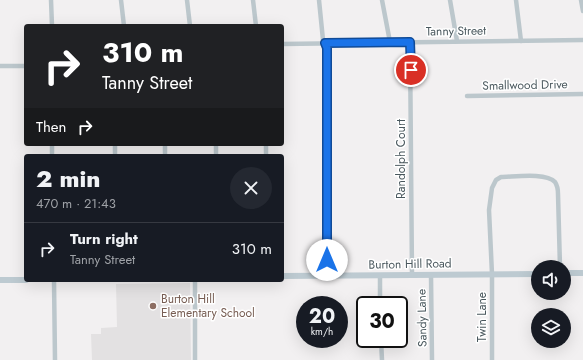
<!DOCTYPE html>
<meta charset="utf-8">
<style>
:root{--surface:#171b24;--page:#242831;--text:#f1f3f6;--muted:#9ea1a6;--line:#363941}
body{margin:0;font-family:Jost,sans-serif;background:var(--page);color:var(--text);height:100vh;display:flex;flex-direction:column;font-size:15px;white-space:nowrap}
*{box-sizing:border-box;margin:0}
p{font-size:13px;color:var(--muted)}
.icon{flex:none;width:22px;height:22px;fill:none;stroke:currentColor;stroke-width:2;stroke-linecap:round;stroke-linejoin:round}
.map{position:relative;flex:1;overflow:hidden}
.details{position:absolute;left:24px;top:154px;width:260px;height:128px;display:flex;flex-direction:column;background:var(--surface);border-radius:4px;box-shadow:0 4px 16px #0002}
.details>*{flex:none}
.hud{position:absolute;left:24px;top:24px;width:260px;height:122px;border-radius:4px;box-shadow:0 4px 16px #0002;background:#202124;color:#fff;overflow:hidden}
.controls{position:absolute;left:531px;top:260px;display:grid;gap:8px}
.controls a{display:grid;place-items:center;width:40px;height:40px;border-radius:50%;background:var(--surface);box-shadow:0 4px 16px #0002;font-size:20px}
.speed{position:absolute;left:296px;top:296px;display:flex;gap:8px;font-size:20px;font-weight:700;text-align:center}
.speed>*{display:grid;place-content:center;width:52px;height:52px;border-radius:50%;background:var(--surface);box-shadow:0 4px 16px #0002;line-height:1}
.speed small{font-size:10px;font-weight:400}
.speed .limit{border:2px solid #111;border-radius:6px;background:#fff;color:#111}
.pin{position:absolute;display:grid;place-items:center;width:34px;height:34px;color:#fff;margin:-17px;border:2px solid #fff;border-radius:50%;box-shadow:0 1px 4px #0007}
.me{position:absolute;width:44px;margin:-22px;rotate:0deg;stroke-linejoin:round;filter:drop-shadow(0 0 3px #0008)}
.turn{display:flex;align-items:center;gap:14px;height:84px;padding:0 12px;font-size:18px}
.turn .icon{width:52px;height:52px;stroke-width:2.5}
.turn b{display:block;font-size:28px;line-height:34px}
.then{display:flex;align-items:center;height:38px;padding:0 12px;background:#0003;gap:8px;font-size:15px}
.round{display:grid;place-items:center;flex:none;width:42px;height:42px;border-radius:21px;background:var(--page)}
.overview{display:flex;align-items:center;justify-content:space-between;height:68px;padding:0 12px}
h1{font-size:24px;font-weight:800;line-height:30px}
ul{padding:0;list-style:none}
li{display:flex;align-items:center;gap:12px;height:52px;padding:0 12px;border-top:1px solid var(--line)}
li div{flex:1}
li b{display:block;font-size:15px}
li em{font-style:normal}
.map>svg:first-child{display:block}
</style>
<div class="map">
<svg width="583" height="360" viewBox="0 0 583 360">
<rect width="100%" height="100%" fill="#f2f0f1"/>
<!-- education -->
<path fill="#e3e1e2" d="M190,283l1,77h-99l-1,-26h10v-6l16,-1 -1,-43z"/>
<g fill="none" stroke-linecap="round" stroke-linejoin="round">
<!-- street -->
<g stroke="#bcc7cc" stroke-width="4.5">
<path d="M51,0l1,26"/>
<path d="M121,0l3,26"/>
<path d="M187,0l3,26"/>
<path d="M253,0l3,26"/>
<path d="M319,0l4,40 4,9v227"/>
<path d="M382,0l8,42"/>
<path d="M450,0l7,41"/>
<path d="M516,0l5,41"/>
<path d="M581,0l2,11"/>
<path d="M410,42l2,233"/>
<path d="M282,44l301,-4"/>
<path d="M0,66h26"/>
<path d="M467,96l116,-2"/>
<path d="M115,144v12"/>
<path d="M165,144v12"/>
<path d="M216,144v12"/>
<path d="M266,144v12"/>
<path d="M52,156v-12"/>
<path d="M431,275l1,85"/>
<path d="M380,276v29"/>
<path d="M54,280l1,80"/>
<path d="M381,339l1,21"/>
<path d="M195,360v-80"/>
<path d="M492,360v-86l-3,-64 3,-22 4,-8 5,-3c12,0 45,-5 54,5 2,3 3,8 3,12l2,73"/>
</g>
<!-- secondary -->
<g stroke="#bdcad1" stroke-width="6">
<path d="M564,273h19"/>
<path d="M282,276l256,-2"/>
<path d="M0,280h26"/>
</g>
</g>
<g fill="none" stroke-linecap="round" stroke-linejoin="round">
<!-- route casing -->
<g stroke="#114b97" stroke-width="10">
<path id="route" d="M327,260v-212l-2,-5 85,-1 1,28"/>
</g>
<!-- route -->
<use href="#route" stroke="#1a73e8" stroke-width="7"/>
</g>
<!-- markers -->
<circle fill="#8d6e63" stroke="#fff" stroke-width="1.5" cx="153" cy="306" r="4"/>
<g text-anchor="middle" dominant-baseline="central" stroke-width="3" stroke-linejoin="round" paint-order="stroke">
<!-- street labels -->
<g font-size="12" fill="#49575d" stroke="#fff">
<text transform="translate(456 31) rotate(-1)">Tanny Street</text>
<text transform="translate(525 85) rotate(-1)">Smallwood Drive</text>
<text transform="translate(401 159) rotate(-90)">Randolph Court</text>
<text transform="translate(410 264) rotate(-1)">Burton Hill Road</text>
<text transform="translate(482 317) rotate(-90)">Twin Lane</text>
<text transform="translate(422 318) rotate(-91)">Sandy Lane</text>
</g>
<!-- education labels -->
<g font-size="12" fill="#785e54" stroke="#fff" text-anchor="start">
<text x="161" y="299">Burton Hill<tspan x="161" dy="14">Elementary School</tspan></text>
</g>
</g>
</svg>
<div class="controls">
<a><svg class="icon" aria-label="sound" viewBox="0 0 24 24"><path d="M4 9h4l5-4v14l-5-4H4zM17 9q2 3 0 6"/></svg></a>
<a><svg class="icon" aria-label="layers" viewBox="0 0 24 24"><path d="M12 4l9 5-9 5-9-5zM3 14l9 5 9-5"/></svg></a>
</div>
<div class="speed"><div>20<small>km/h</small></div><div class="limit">30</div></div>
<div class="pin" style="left:411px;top:70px;background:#d93025"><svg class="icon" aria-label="arrive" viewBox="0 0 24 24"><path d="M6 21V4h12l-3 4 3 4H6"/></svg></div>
<svg class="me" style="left:327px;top:260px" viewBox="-20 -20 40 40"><circle r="19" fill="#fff"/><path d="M0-13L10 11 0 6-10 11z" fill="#1a73e8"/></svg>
<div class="hud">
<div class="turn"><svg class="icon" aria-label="right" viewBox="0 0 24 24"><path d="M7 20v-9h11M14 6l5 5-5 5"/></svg><div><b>310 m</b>Tanny Street</div></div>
<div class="then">Then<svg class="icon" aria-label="right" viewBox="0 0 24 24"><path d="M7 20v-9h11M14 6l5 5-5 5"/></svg></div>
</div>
<section class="details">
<div class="overview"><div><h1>2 min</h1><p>470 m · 21:43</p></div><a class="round"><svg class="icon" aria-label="close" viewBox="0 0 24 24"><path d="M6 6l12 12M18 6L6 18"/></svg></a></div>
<ul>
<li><svg class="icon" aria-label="right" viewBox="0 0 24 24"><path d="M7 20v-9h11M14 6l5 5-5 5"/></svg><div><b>Turn right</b><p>Tanny Street</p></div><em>310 m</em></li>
</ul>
</section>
</div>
